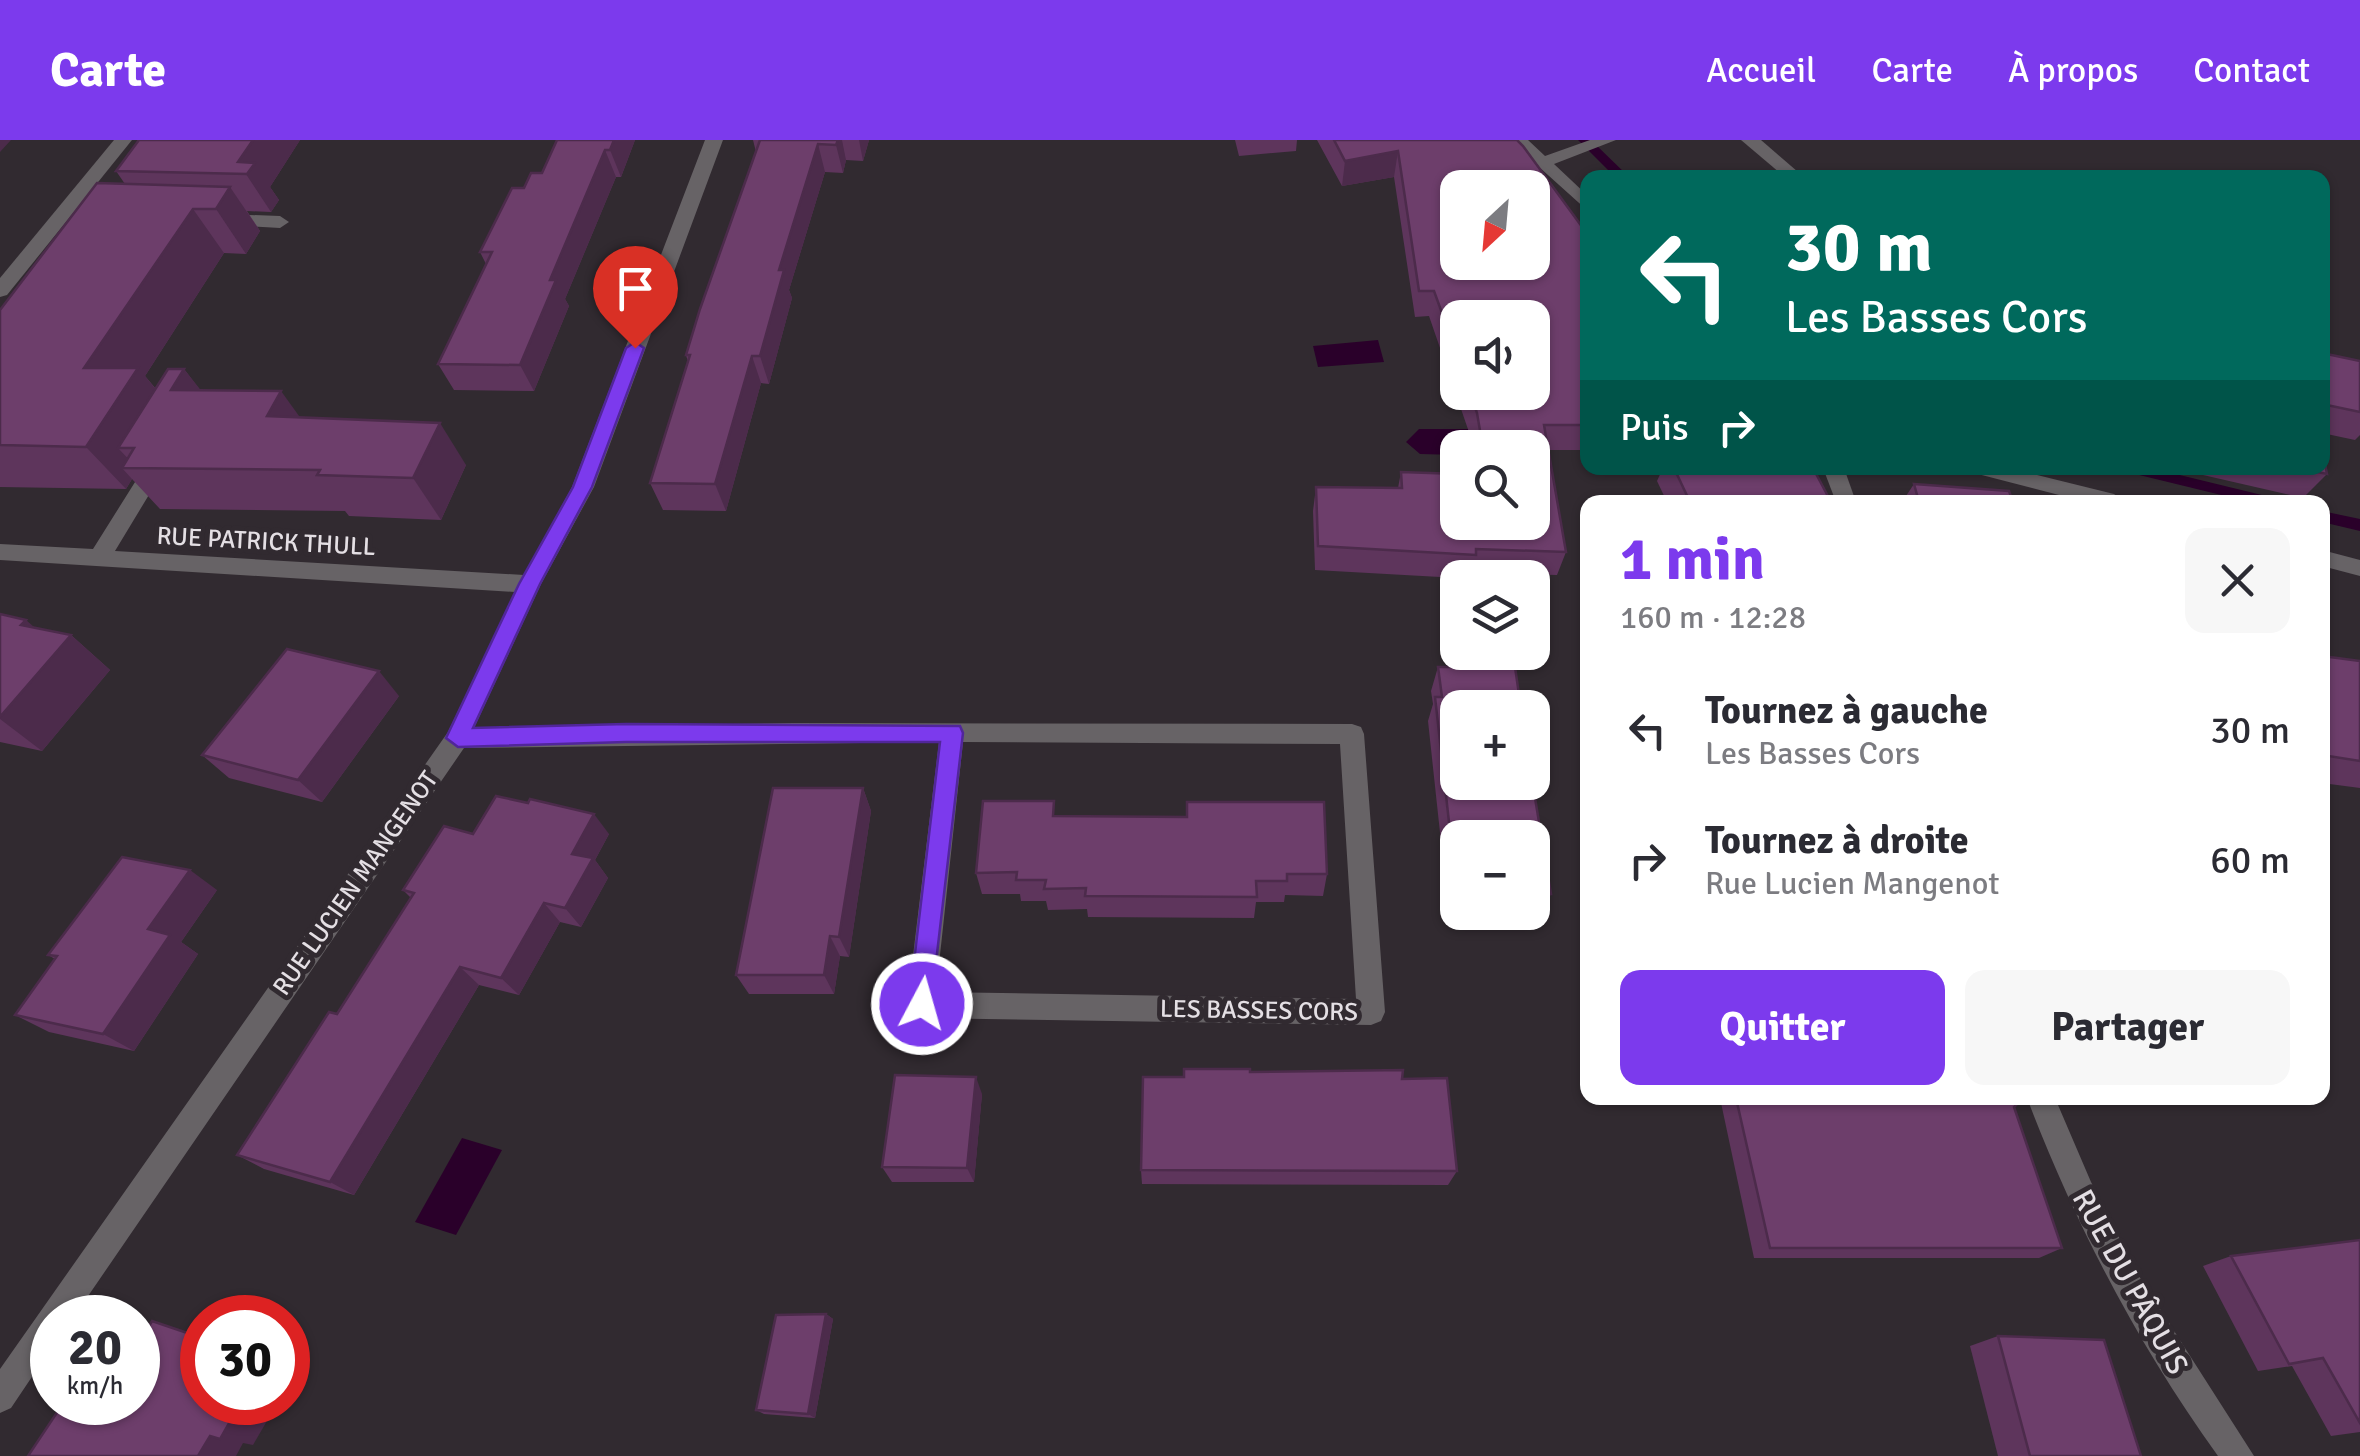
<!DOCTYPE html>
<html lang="fr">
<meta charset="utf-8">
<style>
:root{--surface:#fff;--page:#f7f7f7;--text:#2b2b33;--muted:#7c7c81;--accent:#7c3aed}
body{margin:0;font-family:Signika,sans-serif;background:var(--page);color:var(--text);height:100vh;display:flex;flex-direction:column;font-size:38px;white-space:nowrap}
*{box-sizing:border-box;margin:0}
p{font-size:32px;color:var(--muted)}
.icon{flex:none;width:55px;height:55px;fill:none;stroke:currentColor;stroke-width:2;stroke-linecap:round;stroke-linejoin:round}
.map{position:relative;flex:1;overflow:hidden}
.drawer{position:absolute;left:1580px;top:355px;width:750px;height:610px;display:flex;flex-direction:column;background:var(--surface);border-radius:20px;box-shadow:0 2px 8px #0004}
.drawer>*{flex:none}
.guide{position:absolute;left:1580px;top:30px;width:750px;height:305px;border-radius:20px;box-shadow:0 2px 8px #0004;background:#00695c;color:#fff;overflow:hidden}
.needle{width:65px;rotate:206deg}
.fabs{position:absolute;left:1440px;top:30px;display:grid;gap:20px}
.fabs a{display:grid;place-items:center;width:110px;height:110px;border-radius:20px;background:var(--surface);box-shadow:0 2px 8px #0004;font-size:50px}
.speed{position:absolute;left:30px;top:1155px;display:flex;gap:20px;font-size:50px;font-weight:700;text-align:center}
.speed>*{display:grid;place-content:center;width:130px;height:130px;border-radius:50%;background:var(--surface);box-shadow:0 2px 8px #0004;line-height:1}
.speed small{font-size:25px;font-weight:400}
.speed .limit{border:15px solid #d22;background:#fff;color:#111}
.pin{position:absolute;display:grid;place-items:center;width:85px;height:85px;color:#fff;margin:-102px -42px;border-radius:50% 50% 50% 0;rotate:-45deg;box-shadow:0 0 10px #0007}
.pin .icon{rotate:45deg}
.me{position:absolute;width:110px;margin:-55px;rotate:6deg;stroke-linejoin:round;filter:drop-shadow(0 0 8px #0008)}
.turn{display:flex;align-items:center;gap:35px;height:210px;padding:0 40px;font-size:45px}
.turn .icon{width:130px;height:130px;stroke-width:2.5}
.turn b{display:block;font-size:70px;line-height:85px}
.then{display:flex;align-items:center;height:95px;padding:0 40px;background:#0003;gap:20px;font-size:38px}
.round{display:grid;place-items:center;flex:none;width:105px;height:105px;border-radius:20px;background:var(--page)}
.overview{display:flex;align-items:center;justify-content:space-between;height:170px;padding:0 40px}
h1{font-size:60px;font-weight:700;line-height:75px;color:var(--accent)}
.primary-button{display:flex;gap:20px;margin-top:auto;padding:20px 40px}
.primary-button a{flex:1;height:115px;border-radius:20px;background:var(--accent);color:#fff;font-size:40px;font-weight:700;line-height:115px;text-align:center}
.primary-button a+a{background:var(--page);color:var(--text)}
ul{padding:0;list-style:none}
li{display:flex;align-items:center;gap:30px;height:130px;padding:0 40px}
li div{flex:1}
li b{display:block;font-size:38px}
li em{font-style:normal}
header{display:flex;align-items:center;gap:60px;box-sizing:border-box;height:140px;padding:0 50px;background:var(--accent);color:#fff}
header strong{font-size:48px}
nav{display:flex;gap:55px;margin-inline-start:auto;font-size:35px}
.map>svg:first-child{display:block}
</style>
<header>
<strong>Carte</strong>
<nav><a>Accueil</a><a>Carte</a><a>À propos</a><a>Contact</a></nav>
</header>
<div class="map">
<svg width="2360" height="1316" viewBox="0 0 2360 1316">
<rect width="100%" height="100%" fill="#312a30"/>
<!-- water -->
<g fill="#2a002a">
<path d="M1378,200l6,22 -66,5 -5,-21z"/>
<path d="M1419,289h51l15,18 -27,1 -1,7 -37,-1 -14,-12z"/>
<path d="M462,998l40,12 -46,85 -41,-13z"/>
</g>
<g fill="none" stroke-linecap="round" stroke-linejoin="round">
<!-- stream -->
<g fill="#2a002a" fill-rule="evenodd">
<path d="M1578,0h13l39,38h-14z"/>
<path d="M2124,328h27l119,29 8,5h-28l-119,-29z"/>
<path d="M2322,371l38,8v12l-38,-9z"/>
</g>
<!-- minor -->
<g fill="#676366" fill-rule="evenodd">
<path d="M114,0h18l-125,155 -7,2v-19z"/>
<path d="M705,0h18l-129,347 -53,97 -67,144 319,-5 559,1 9,3 3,7 21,278 -4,9 -10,4 -450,-7 -10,-4 -4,-9 32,-263 -475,6 -391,570h-21v29l-41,61 -11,5v-44l448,-637 67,-140 -515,-32v-16l93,5 59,-94 7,-2 11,7 -55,91 409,24 48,-88zM963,602l377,2 16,255 -420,-7z"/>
<path d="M1509,0h19l17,16 45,-16h26l-62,24 34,32v15z"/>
<path d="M1741,0h20l44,38h-19z"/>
<path d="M221,74l59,2 9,6 -9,6 -65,-4v-8z"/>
<path d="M1823,328h21l12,34h-20z"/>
<path d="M1970,328h39l105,26 11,8h-39l-112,-29z"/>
<path d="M2322,410l38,10v16l-38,-10z"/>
<path d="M2027,958h28l36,84 46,91 117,183h-36c-80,-111 -142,-230 -191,-358z"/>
</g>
</g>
<!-- wall -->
<g fill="#5e355c" fill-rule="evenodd">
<path d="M300,0l-30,47 9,13 -8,12 -24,-1 13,20 -14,23 -22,-1 -79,123 11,13 28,-20 16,21 266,75 -25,55 -92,-4 -4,-5 -185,-2 -28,-30 -6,10 -126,-2v-177l125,-126 -9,-13z"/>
<path d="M557,0h78l-14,37h-5l-51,122 4,7 -35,85 -80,-1 -16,-26 48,-100 -6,-12 44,-64 18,-15z"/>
<path d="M753,0h116l-6,21 -17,-1 -3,13 -18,-1 -36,118 3,8 -23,86 -8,-1 -35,128 -63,-1 -13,-27 38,-121 -2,-7 70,-203z"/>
<path d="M1235,0h62l-1,11 -57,5z"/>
<path d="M1317,0h200l71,95v215h-40l18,102 -9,23 -86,-2 -1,5h-12l-143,-8 -2,-59 3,-24 82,1 3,-16 57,50 74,-74h-59l-2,-10 -42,-122 -14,1 -21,-140 -52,9zM1458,178l74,74h-74z"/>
<path d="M2322,213l38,8v74l-5,5 -33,-7z"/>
<path d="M1663,328h150l18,34h-164l-10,-21z"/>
<path d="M2204,328h118l5,6 -24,24 -100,-23z"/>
<path d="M1914,344l99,18h-111z"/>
<path d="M0,474l35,14 36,7 39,35 -68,81 -42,-9z"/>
<path d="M2322,516l38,5v127l-38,-5z"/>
<path d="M1438,527h77l6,41h-63v74h74v-2l19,114 -11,21 -83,-1 -4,-35h-8l-17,-158 5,-17 -2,-13zM1458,698h74v74h-74z"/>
<path d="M399,556l-77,106 -93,-24 -27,-23z"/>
<path d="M863,648l8,23 -22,146 -9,-1 -6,38h-85l-13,-19z"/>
<path d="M1056,676l271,58 -4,22 -38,-1 -1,7h-28l-2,16 -166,-1 -1,-8 -39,1 -2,-9h-25l-1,-7h-38l-6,-21z"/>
<path d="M473,694h136l-14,26 13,18 -27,49 -21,-5 -41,73 -40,-10 -125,210 -90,-26 -27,-14 100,-141 74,-116 -8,-8z"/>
<path d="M217,750l-36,52 17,12 -64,97 -85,-19 -34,-17 40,-56 -7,-4z"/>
<path d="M1184,937l218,2 55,92 -9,14 -306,-1 -1,-14z"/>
<path d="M982,954l-8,88h-82l-10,-15z"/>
<path d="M1720,958h303l-9,9 48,141 -23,10h-285z"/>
<path d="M2360,1100v192l-29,4 -39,-70 -34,5 -55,-105 28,-10z"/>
<path d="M826,1174l7,5 -18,99 -51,-4 -8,-4z"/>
<path d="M1998,1196l143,120h-143l-28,-110z"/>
</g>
<!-- shaded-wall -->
<g fill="#4c2b4b">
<path d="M0,0h11l-11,12z"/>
<path d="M253,0h47l-30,47 9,13 -8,12 -33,-50z"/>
<path d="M614,0h21l-14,37 -11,-27z"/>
<path d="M838,0h4l4,20 -3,13 -7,-28z"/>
<path d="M859,0h10l-6,21z"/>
<path d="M818,4l7,28 -36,118 3,8 -23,86 -9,-28 19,-86z"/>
<path d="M605,10l11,27 -51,122 4,7 -35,85 -14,-26 30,-85z"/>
<path d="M1398,11l-4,26 -52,9 3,-25z"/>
<path d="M230,47l30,44 -14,23 -30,-45z"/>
<path d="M193,69l31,44 -79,123 29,36 -40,36h-16l19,20h-15l10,11 -6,10 -40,-42 -2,-79z"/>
<path d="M752,216l9,27 -35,128 -11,-27z"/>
<path d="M184,229l34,43 -47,-22z"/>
<path d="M281,251l31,43 -45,-18z"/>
<path d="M440,283l26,42 -25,55 -28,-42z"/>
<path d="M26,480l33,29 12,-14 39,35 -68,81 -42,-32 21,-94z"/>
<path d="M379,531l20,25 -77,106 -24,-22z"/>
<path d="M863,648l8,23 -22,146 -10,-20z"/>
<path d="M594,674l15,20 -14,26 13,18 -27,49 -16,-19 7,-54z"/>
<path d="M190,730l27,20 -36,52 17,12 -64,97 -31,-17 45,-105z"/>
<path d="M544,763l16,19 -41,73 -18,-17z"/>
<path d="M830,796l10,20 -6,38 -10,-19z"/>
<path d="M460,827l19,18 -125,210 -24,-13z"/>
<path d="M976,937l6,17 -8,88 -7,-14z"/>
<path d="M826,1174l7,5 -18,99 -7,-4z"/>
<path d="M288,1226l10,3 -10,17z"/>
<path d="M241,1262h37l-25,43 -10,-2 -7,13h-38l12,-20z"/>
</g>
<!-- building -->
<g fill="#6d3e6b" stroke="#4c2b4b" stroke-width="2.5" fill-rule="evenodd">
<path d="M139,0h114l-15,22 17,1 -8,11 -131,-3z"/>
<path d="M557,0h57l-4,10h-5l-55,130h6l-36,85 -82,-1 54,-112h-12l32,-64h12l7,-15h11z"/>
<path d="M760,0h78l-2,5 -18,-1 -39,126h5l-24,86h-8l-37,128 -65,-1 40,-128h-4l14,-46z"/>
<path d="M1334,0h183l6,6 65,89v190h-44l22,127 -90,-3v6l-158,-9 -2,-59 86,1 -1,-16 57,2v48h74v-74h-49l-6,-35 -7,-21h62v-74h-74v39l-24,-66h-15l-21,-140 -53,10zM1458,48h74v74h-74z"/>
<path d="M97,43l133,4 -14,22h-23l-109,159h54l-52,79 -86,-2v-135z"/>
<path d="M2322,213l38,8v51l-38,-8z"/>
<path d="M168,229h16l-13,21 110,1 -14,25 173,7 -27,55 -96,-3 3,-5 -198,-2 12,-20h-16z"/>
<path d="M2322,309l5,25 -30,-6h25z"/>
<path d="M1674,328h139l18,34h-141z"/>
<path d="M1914,344l95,7 4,11h-94z"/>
<path d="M0,474l26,6 -5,5 50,10 -71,82z"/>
<path d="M287,509l92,22 -81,109 -96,-25z"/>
<path d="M2322,516l38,5v100l-38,-6z"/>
<path d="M1438,527h77l6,41h-63v74h74v-2l19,114h-19v-56h-74v20h-5l-18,-161h7z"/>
<path d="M773,648h90l-24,149 -9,-1 -6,39h-88z"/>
<path d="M496,656l32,7 2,-4 64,15 -22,40 21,4 -28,50 -21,-5 -43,75 -41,-11 -130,215 -93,-27 92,-143 8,2 77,-121 -11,-3 41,-64 29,8z"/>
<path d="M983,661h71l-1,15 134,1v-15h137l3,72h-40v7h-31l1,16 -172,-1 1,-8 -42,1 2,-9h-30l1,-8 -41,1z"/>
<path d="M122,717l68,13 -42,59 22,6 -67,99 -88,-19 42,-59 -9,-1z"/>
<path d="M1184,929h66v3l153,-2 -1,9 45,-1 10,93 -316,-1 2,-93h41z"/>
<path d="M895,935l81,2 -9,91 -85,-1z"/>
<path d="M1736,958h287l-9,9 48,141h-292z"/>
<path d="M2360,1100v183l-37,-65 -34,6 -58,-108z"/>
<path d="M826,1174l-18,100 -52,-4 20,-95z"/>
<path d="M152,1181l50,17v64h39l-21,37 -10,-3 -12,20h-170l36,-54h74v-58z"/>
<path d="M1998,1196l106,4 37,116h-111z"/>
</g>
<!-- route -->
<path fill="#7c3aed" stroke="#51269a" stroke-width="2.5" d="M635,202l9,6 -52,139 -52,97 -67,144 153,-4 334,2 3,7 -33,280 -8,3 -9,-3 -4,-9 31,-262h-314l-168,5 -12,-9 73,-154 54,-97 53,-139z"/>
<g text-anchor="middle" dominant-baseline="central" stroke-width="10" stroke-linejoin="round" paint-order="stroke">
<!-- street labels -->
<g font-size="25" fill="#e4dfe4" stroke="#312a30">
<text transform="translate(266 401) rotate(3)">RUE PATRICK THULL</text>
<text transform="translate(355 743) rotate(-55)">RUE LUCIEN MANGENOT</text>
<text transform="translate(1259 870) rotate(1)">LES BASSES CORS</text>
</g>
<!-- near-street labels -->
<g font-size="30" fill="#e4dfe4" stroke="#312a30">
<text transform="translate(2130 1142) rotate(61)">RUE DU PÂQUIS</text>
</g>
</g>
</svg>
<div class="fabs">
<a><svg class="needle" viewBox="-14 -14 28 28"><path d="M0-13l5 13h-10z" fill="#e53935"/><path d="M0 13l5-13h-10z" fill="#7c7c81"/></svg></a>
<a><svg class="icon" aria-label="sound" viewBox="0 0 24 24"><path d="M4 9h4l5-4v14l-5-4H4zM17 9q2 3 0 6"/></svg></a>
<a><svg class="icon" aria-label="search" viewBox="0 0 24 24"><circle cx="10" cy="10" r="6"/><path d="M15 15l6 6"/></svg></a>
<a><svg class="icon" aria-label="layers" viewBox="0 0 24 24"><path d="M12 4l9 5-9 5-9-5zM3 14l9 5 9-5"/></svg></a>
<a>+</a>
<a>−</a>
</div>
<div class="speed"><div>20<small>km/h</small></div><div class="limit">30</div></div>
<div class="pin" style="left:635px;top:208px;background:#d93025"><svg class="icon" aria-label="arrive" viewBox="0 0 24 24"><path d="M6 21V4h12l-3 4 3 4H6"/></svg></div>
<svg class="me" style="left:922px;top:864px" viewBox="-20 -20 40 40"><circle r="17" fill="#7c3aed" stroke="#fff" stroke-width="3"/><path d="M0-11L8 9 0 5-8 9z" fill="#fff"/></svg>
<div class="guide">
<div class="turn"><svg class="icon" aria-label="left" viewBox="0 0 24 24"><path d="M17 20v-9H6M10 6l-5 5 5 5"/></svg><div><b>30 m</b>Les Basses Cors</div></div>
<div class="then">Puis<svg class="icon" aria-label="right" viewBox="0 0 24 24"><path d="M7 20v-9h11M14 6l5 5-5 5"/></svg></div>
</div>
<section class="drawer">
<div class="overview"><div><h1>1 min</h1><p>160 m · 12:28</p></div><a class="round"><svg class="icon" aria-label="close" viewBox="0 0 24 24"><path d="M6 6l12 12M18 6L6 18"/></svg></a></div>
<ul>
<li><svg class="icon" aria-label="left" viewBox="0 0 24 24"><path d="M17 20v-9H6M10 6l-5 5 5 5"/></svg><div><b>Tournez à gauche</b><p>Les Basses Cors</p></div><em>30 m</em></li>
<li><svg class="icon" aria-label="right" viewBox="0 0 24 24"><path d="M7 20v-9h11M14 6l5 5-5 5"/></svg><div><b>Tournez à droite</b><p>Rue Lucien Mangenot</p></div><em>60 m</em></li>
</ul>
<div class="primary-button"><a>Quitter</a><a>Partager</a></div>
</section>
</div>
